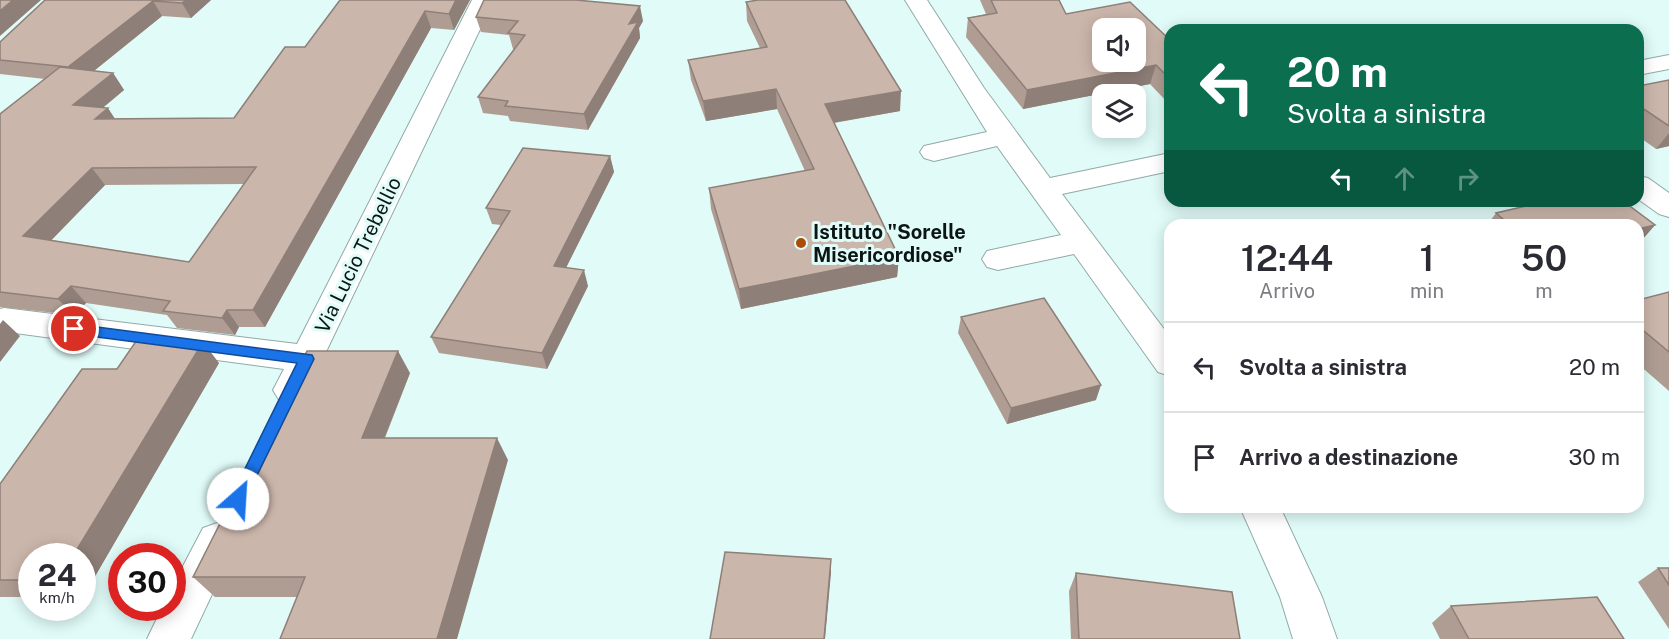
<!DOCTYPE html>
<html lang="it">
<style>
:root{--surface:#fff;--page:#f2f2f3;--text:#2b2b33;--muted:#7c7c81;--line:#e1e1e2}
body{margin:0;font-family:"Public Sans",sans-serif;background:var(--page);color:var(--text);height:100vh;display:flex;flex-direction:column;font-size:22px;white-space:nowrap}
*{box-sizing:border-box;margin:0}
p{font-size:20px;color:var(--muted)}
.icon{flex:none;width:33px;height:33px;fill:none;stroke:currentColor;stroke-width:2;stroke-linecap:round;stroke-linejoin:round}
.map{position:relative;flex:1;overflow:hidden}
.side{position:absolute;left:1164px;top:219px;width:480px;height:294px;display:flex;flex-direction:column;background:var(--surface);border-radius:18px;box-shadow:0 3px 15px #0003}
.side>*{flex:none}
.top-card{position:absolute;left:1164px;top:24px;width:480px;height:183px;border-radius:18px;box-shadow:0 3px 15px #0003;background:#0b6e4f;color:#fff;overflow:hidden}
.controls{position:absolute;left:1092px;top:18px;display:grid;gap:12px}
.controls a{display:grid;place-items:center;width:54px;height:54px;border-radius:12px;background:var(--surface);box-shadow:0 3px 15px #0003;font-size:30px}
.speed{position:absolute;left:18px;top:543px;display:flex;gap:12px;font-size:30px;font-weight:700;text-align:center}
.speed>*{display:grid;place-content:center;width:78px;height:78px;border-radius:50%;background:var(--surface);box-shadow:0 3px 15px #0003;line-height:1}
.speed small{font-size:15px;font-weight:400}
.speed .limit{border:9px solid #d22;background:#fff;color:#111}
.pin{position:absolute;display:grid;place-items:center;width:51px;height:51px;color:#fff;margin:-26px;border:3px solid #fff;border-radius:50%;box-shadow:0 2px 6px #0007}
.me{position:absolute;width:66px;margin:-33px;rotate:26deg;stroke-linejoin:round;filter:drop-shadow(0 0 4px #0008)}
.turn{display:flex;align-items:center;gap:21px;height:126px;padding:0 24px;font-size:27px}
.turn .icon{width:78px;height:78px;stroke-width:2.5}
.turn b{display:block;font-size:42px;line-height:51px}
.lanes{display:flex;align-items:center;height:57px;padding:0 24px;background:#0003;justify-content:center;gap:30px;direction:ltr}
.lanes .off{opacity:.35}
.eta{display:flex;justify-content:space-evenly;align-items:center;height:102px;text-align:center}
.eta b{font-size:36px;font-weight:600;line-height:42px}
ul{padding:0;list-style:none}
li{display:flex;align-items:center;gap:18px;height:90px;padding:0 24px;border-top:2px solid var(--line)}
li div{flex:1}
li b{display:block;font-size:22px}
li em{font-style:normal}
.map>svg:first-child{display:block}
</style>
<div class="map">
<svg width="1669" height="639" viewBox="0 0 1669 639">
<rect width="100%" height="100%" fill="#e0fbf8"/>
<g fill="none" stroke-linecap="round" stroke-linejoin="round">
<!-- minor casing -->
<g stroke="#91aaa7" stroke-width="2">
<g id="minor">
<path d="M472,0h22l-191,400 -12,4 -12,-4 -6,-10 11,-21 -284,-38v-22l4,-1 293,36z"/>
<path d="M905,0h22l57,88 66,90 120,-25v18l-108,23 108,143v39l-12,-4 -84,-118 -76,16 -11,-3 -5,-8 5,-8 74,-16 -64,-89 -63,15 -10,-3 -4,-6 4,-6 63,-14z"/>
<path d="M1669,55v14l-31,6v-14z"/>
<path d="M1638,176l10,2 21,15v24l-10,-3 -21,-15z"/>
<path d="M1240,507h40l42,90 15,42h-44l-13,-42z"/>
<path d="M217,523l14,5 6,13 -46,98h-44l15,-31h10v-21l31,-59z"/>
</g>
</g>
<!-- minor -->
<use href="#minor" fill="#fff" fill-rule="evenodd"/>
</g>
<!-- wall -->
<g fill="#af9d93" fill-rule="evenodd">
<path d="M45,0h166l-20,18 -29,-2 -68,55 19,2 11,17 -22,18 13,11 119,-1 71,-71 35,-47h130l-16,30 -23,-2 -166,299h-26l-4,8 -58,-7 -10,-13 -81,-12 -12,12 -74,-8v-193l45,-35 -45,-5v-32zM244,184l-55,78 -138,-22 54,-55z"/>
<path d="M980,0h79l7,14 104,26v65l-20,-21 -127,25 -57,-72 2,-19 18,-4z"/>
<path d="M746,2l154,109 -66,12 65,134 -2,20 -156,32 -30,-100 -2,-21 96,-17 -28,-62 -71,12 -15,-41 -3,-20 72,-12 -13,-27z"/>
<path d="M476,17l167,4 -4,7 1,10 -52,92 -78,-9 -2,-5 -25,-3 -5,-16 37,-48h-2l-4,-14 -28,-3z"/>
<path d="M1669,80v66l-13,3 -18,-13v-50z"/>
<path d="M610,156l4,16 -48,95 22,19 -41,83 -108,-16 -8,-16 70,-112 -9,-1 -6,-16z"/>
<path d="M1496,213l159,12 -14,16 -3,-16h-151z"/>
<path d="M1669,292v99l-31,-27v-64z"/>
<path d="M961,317l135,83 -89,24 -49,-91z"/>
<path d="M219,363l-136,234 -1,-41h-50v41h-32v-113l117,-115z"/>
<path d="M410,373l-25,65 123,22 -211,137h-82l-22,-20z"/>
<path d="M1413,507h14l-11,4z"/>
<path d="M1658,568h11v61l-31,-47z"/>
<path d="M1076,573l164,66h-169l-2,-48z"/>
<path d="M1451,606l173,33h-184l-8,-16z"/>
</g>
<!-- shaded-wall -->
<g fill="#8e7f78">
<path d="M13,0h28l-41,36v-25z"/>
<path d="M186,0h25l-20,18 -9,-15z"/>
<path d="M456,0h14l-16,30 -5,-16z"/>
<path d="M153,1l9,15 -82,66 -12,-15z"/>
<path d="M640,6l3,15 -4,7 1,10 -52,92 -4,-16 45,-90z"/>
<path d="M425,11l6,17 -166,299 -12,-17z"/>
<path d="M1156,65l-6,19 -127,25 4,-19z"/>
<path d="M113,73l11,17 -38,32 -13,-17z"/>
<path d="M776,89l1,20 -71,12 -3,-20z"/>
<path d="M901,91l-1,20 -74,13 -1,-20z"/>
<path d="M108,108l11,17 -24,-6z"/>
<path d="M1669,133v13l-13,3z"/>
<path d="M610,156l4,16 -55,110 -5,-16z"/>
<path d="M92,168l13,17 -66,68 -16,-17z"/>
<path d="M1655,225l-14,16 -3,1v-13z"/>
<path d="M899,257l-2,20 -156,32 -2,-20z"/>
<path d="M584,270l4,16 -41,83 -5,-16z"/>
<path d="M71,286l15,17 -12,12 -16,-16z"/>
<path d="M227,310l12,17 -4,8 -13,-17z"/>
<path d="M3,320l17,16 -20,26v-38z"/>
<path d="M203,342l16,21 -136,234 -1,-41h-9z"/>
<path d="M398,351l12,22 -34,86 -14,-21z"/>
<path d="M1101,385l-5,15 -89,24 4,-16z"/>
<path d="M497,438l11,22 -51,179h-20z"/>
<path d="M1419,507h8l-11,4z"/>
<path d="M831,559v14l-6,66h-1z"/>
</g>
<!-- building -->
<g fill="#cbb6ab" stroke="#8e7f78" stroke-width="1.5" fill-rule="evenodd">
<path d="M0,0h13l-13,11z"/>
<path d="M45,0h141l-4,3 -29,-2 -85,66 -68,-7v-18z"/>
<path d="M340,0h116l-7,14 -24,-3 -172,299h-26l-5,8 -59,-7 7,-10 -99,-15 -13,13 -58,-7v-178l60,-47 53,6 -40,32 35,3 -13,11 139,-1 51,-71h20zM256,167l-67,95 -166,-26 69,-68z"/>
<path d="M484,0h92l64,6 -11,18 9,-2 -54,92 -79,-8 3,-5 -30,-4 47,-62 -17,-2 10,-12 -42,-4z"/>
<path d="M758,0h87l56,91 -76,13 74,153 -160,32 -30,-101 105,-19 -38,-80 -73,12 -15,-41 79,-13 -21,-45z"/>
<path d="M991,0h68l7,14 64,-12 40,38v39l-14,-14 -129,25 -59,-72 29,-5zM1102,28h34v34h-34z"/>
<path d="M1669,80v46l-31,-21v-19z"/>
<path d="M523,148l87,8 -56,110 30,4 -42,83 -111,-16 79,-126 -24,-3z"/>
<path d="M1548,201h75l32,24 -17,4v-4h-128l-14,-12z"/>
<path d="M1669,292v60l-31,-26v-26z"/>
<path d="M1044,298l57,87 -90,23 -50,-91z"/>
<path d="M141,334l62,8 -130,214h-41v24h-32v-96l82,-115h35z"/>
<path d="M307,351h91l-36,87h135l-60,201h-157l25,-62h-112z"/>
<path d="M725,552l106,7 -7,80h-114z"/>
<path d="M1658,568h11v17z"/>
<path d="M1076,573l156,19 8,47h-161z"/>
<path d="M1597,597l27,42h-155l-18,-33z"/>
</g>
<!-- route -->
<path fill="#1a73e8" stroke="#114b97" stroke-width="1.5" d="M74,324l238,31 2,4 -71,145 -5,2 -6,-2 -2,-5 67,-136 -223,-29 -7,-5z"/>
<!-- markers -->
<circle fill="#ad4c05" stroke="#e0fbf8" stroke-width="2" cx="801" cy="243" r="6"/>
<g text-anchor="middle" dominant-baseline="central" stroke-width="6" stroke-linejoin="round" paint-order="stroke">
<!-- poi labels -->
<g font-size="20" font-weight="bold" fill="#0b1514" stroke="#e0fbf8" text-anchor="start">
<text x="813" y="232">Istituto "Sorelle<tspan x="813" dy="23">Misericordiose"</tspan></text>
</g>
<!-- street labels -->
<g font-size="20" fill="#0b1514" stroke="#e0fbf8">
<text transform="translate(358 255) rotate(-64)">Via Lucio Trebellio</text>
</g>
</g>
</svg>
<div class="controls">
<a><svg class="icon" aria-label="sound" viewBox="0 0 24 24"><path d="M4 9h4l5-4v14l-5-4H4zM17 9q2 3 0 6"/></svg></a>
<a><svg class="icon" aria-label="layers" viewBox="0 0 24 24"><path d="M12 4l9 5-9 5-9-5zM3 14l9 5 9-5"/></svg></a>
</div>
<div class="speed"><div>24<small>km/h</small></div><div class="limit">30</div></div>
<div class="pin" style="left:74px;top:329px;background:#d93025"><svg class="icon" aria-label="arrive" viewBox="0 0 24 24"><path d="M6 21V4h12l-3 4 3 4H6"/></svg></div>
<svg class="me" style="left:238px;top:499px" viewBox="-20 -20 40 40"><circle r="19" fill="#fff"/><path d="M0-13L10 11 0 6-10 11z" fill="#1a73e8"/></svg>
<div class="top-card">
<div class="turn"><svg class="icon" aria-label="left" viewBox="0 0 24 24"><path d="M17 20v-9H6M10 6l-5 5 5 5"/></svg><div><b>20 m</b>Svolta a sinistra</div></div>
<div class="lanes"><svg class="icon" aria-label="left" viewBox="0 0 24 24"><path d="M17 20v-9H6M10 6l-5 5 5 5"/></svg><svg class="icon off" aria-label="ahead" viewBox="0 0 24 24"><path d="M12 20V5M6 11l6-6 6 6"/></svg><svg class="icon off" aria-label="right" viewBox="0 0 24 24"><path d="M7 20v-9h11M14 6l5 5-5 5"/></svg></div>
</div>
<section class="side">
<div class="eta">
<div><b>12:44</b><p>Arrivo</p></div>
<div><b>1</b><p>min</p></div>
<div><b>50</b><p>m</p></div>
</div>
<ul>
<li><svg class="icon" aria-label="left" viewBox="0 0 24 24"><path d="M17 20v-9H6M10 6l-5 5 5 5"/></svg><div><b>Svolta a sinistra</b></div><em>20 m</em></li>
<li><svg class="icon" aria-label="arrive" viewBox="0 0 24 24"><path d="M6 21V4h12l-3 4 3 4H6"/></svg><div><b>Arrivo a destinazione</b></div><em>30 m</em></li>
</ul>
</section>
</div>
